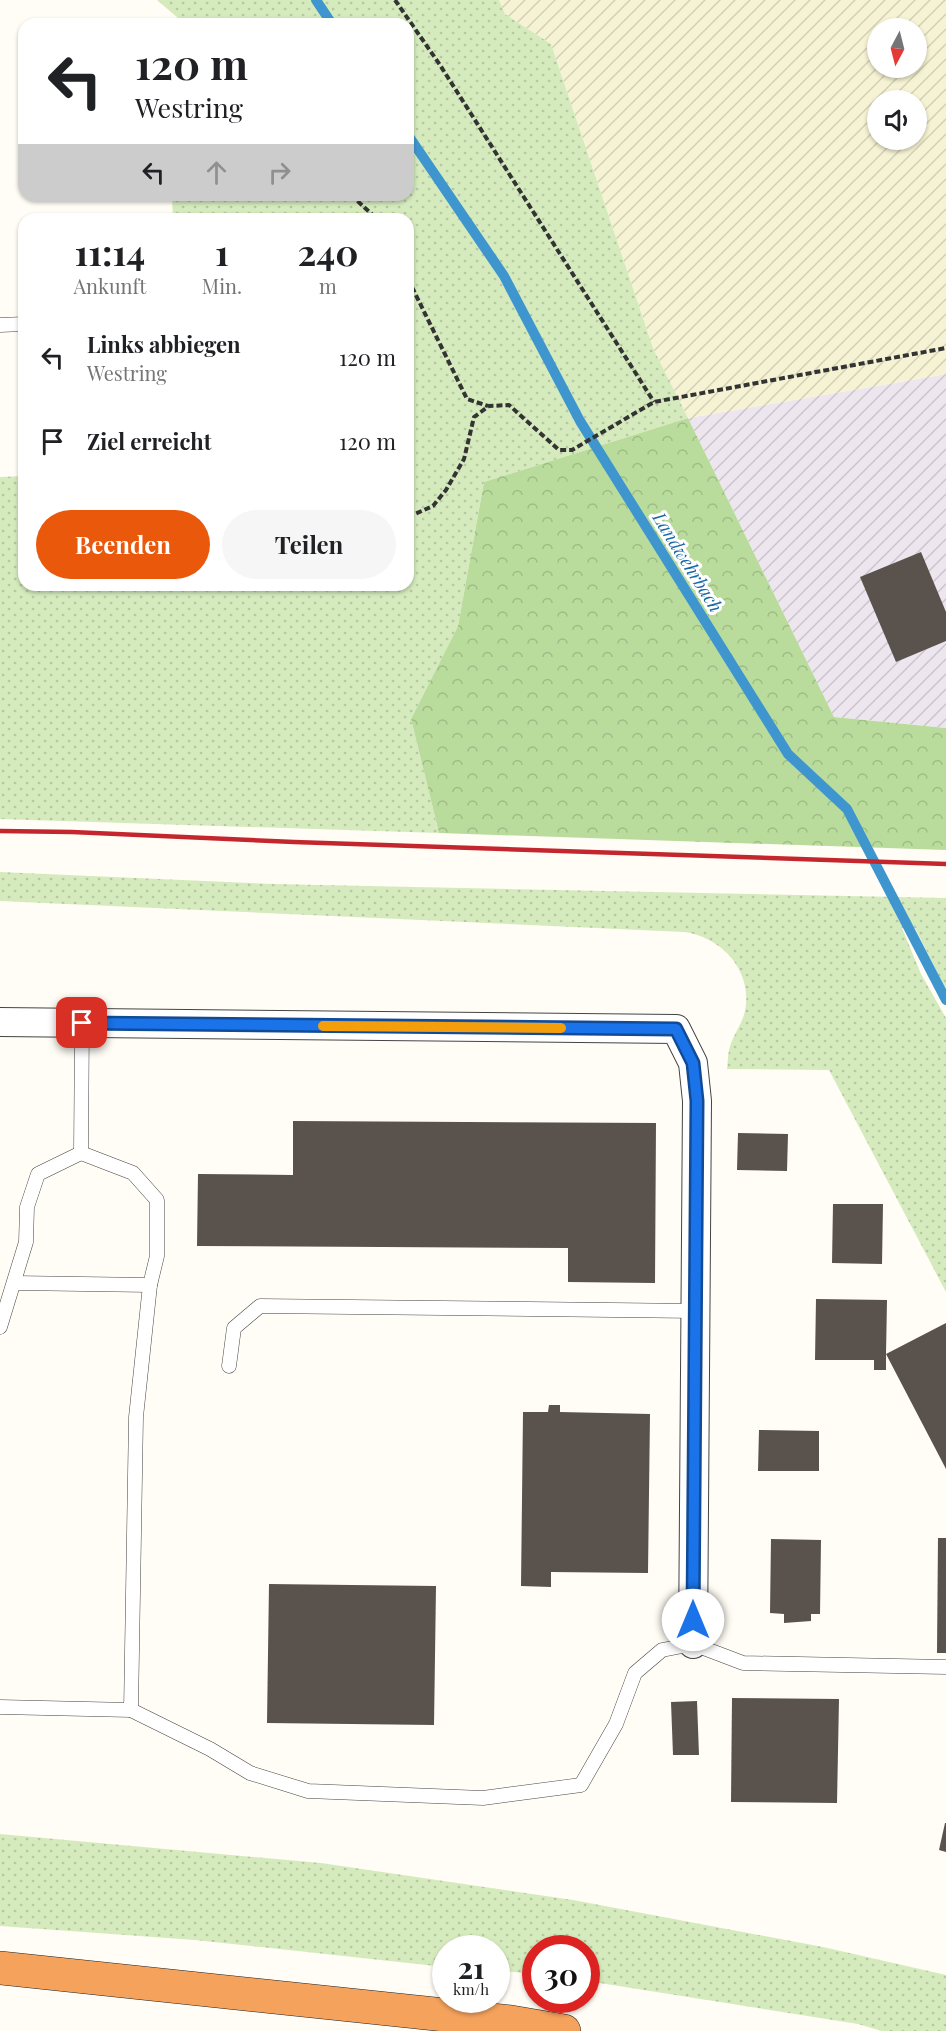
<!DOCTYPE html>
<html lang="de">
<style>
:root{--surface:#fff;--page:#f6f6f6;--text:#202124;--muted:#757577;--accent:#ea580c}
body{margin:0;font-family:"Playfair Display",serif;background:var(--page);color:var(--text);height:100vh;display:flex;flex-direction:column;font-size:22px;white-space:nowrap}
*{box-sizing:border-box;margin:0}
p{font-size:20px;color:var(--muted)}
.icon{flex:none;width:33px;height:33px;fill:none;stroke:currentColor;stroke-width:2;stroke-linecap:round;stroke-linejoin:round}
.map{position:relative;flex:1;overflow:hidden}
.panel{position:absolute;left:18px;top:213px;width:396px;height:378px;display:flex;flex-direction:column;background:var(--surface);border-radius:18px;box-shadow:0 2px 4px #0004}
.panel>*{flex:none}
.hud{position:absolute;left:18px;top:18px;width:396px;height:183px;border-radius:18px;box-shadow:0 2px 4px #0004;background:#fff;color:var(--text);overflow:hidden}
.needle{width:39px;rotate:187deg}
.controls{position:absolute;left:867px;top:18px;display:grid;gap:12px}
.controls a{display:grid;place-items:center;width:60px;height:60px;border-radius:50%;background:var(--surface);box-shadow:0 2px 4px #0004;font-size:30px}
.speed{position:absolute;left:432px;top:1935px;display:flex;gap:12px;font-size:30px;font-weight:700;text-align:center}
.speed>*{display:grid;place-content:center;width:78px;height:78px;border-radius:50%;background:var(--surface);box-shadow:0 2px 4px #0004;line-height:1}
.speed small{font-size:15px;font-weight:400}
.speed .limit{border:9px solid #d22;background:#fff;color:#111}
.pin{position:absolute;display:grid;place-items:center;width:51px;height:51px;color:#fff;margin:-26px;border-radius:12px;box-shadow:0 3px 9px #0006}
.me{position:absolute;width:66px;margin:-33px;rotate:0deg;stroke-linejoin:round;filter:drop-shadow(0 0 4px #0008)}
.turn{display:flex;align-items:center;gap:21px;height:126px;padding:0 18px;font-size:27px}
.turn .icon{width:78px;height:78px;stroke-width:2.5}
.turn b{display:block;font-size:42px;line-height:51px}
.lanes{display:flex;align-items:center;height:57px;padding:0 18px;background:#0003;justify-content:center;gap:30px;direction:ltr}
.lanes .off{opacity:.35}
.eta{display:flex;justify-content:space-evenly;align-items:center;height:102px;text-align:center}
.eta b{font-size:36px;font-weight:700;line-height:42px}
.cta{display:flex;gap:12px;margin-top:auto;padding:12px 18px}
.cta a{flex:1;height:69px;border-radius:36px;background:var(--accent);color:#fff;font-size:24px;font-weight:700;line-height:69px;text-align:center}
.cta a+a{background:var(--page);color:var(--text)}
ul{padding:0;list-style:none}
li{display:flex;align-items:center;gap:18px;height:84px;padding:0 18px}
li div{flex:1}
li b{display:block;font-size:22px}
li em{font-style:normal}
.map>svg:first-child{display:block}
</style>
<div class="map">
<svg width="946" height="2031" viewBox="0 0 946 2031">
<defs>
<pattern id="industrial-furrows" width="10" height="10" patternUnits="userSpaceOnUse" patternTransform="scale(1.5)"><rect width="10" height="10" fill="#eee6ef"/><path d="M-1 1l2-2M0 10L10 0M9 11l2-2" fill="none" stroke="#cbc4cc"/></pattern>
<pattern id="farmland-furrows" width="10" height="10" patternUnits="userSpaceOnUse" patternTransform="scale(1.5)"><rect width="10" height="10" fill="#f6f3d4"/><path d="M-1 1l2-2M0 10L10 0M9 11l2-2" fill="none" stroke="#d2cfb5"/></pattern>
<pattern id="grass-dots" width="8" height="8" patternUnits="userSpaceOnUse" patternTransform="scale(1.5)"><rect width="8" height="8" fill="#d5ebbd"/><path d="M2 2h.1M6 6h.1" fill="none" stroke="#b6c8a1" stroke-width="1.8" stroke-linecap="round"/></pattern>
<pattern id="forest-crowns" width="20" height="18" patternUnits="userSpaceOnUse" patternTransform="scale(1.5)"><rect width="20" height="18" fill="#b9dc9c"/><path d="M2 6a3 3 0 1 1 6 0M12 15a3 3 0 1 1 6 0" fill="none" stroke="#9ebc85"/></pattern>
</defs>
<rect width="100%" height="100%" fill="#fffdf5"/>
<!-- industrial -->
<path fill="url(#industrial-furrows)" d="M946,374v354l-112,-11 -146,-299z"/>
<!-- farmland -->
<path fill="url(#farmland-furrows)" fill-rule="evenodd" d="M499,0h447v374l-258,44 -35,-70 -102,-304 -46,-30zM878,28h38v40h-38zM878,100h38v40h-38z"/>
<!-- grass -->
<g fill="url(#grass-dots)">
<path d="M157,0h342l6,14 46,30 102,304 35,70 -204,64 -26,144 -47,93 28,114 -439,-14v-342l24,-1v109h384v-366h-235l-1,-24h236v-171h-223z"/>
<path d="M0,872l273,12 673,14v92l-31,-62h-13l19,46 25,44v274l-117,-222 -102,-1c1,-8 1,-17 3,-23 4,-12 12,-22 15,-35 8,-40 -23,-74 -61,-79l-684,-31z"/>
<path d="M0,1834l321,29 252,37 250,47 123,28v56h-64l-24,-7 -271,-43 -1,-33h-50l-1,26 -33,-3 -1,3h-4l-1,-26h-50l-1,19 -250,-27 -195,-14z"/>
</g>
<!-- forest -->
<path fill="url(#forest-crowns)" d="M688,418l146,299 112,11v122l-507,-17 -28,-114 47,-93 26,-144z"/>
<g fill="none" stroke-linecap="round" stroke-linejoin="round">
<!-- stream -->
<g stroke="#3f96cf" stroke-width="10">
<path d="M316,0l16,24"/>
<path d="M408,135l96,141 76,145 208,333 59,55 99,191"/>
</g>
</g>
<!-- building -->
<g fill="#5a524d">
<path d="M921,552l25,60v29l-50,21 -36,-85z"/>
<path d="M293,1121l363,2 -1,160 -87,-1v-34l-371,-2 1,-72 95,1z"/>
<path d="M738,1133l50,1 -1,37 -50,-1z"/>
<path d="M833,1204h50l-1,60 -50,-1z"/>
<path d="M816,1299l71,1 -1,54 60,-31v146l-60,-115v16h-12v-10h-59z"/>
<path d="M549,1405h11v7l90,2 -2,159 -97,-1v15l-30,-1 2,-174h25z"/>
<path d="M759,1430l60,1v40h-61z"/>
<path d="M938,1538h8v115h-9z"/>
<path d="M771,1539l50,1 -1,74h-9v7l-27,2v-9l-14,-1z"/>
<path d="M269,1584l167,2 -2,139 -167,-2z"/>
<path d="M732,1698l107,1 -2,104 -106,-1z"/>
<path d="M697,1701l2,54h-26l-2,-53z"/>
<path d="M945,1823h1v29l-7,-2z"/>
</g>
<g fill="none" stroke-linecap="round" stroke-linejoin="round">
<!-- lane casing -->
<g stroke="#444" stroke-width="15">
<g id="lane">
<path d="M0,325l24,-1"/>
<path d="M81,1153l1,-131"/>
<path d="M15,1283l135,2"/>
<path d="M0,1327l26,-85 1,-35 11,-33 43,-21 52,20 24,27v56l-7,29 -14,132 -5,293 -131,-3"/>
<path d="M229,1366l5,-38 26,-22 436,5"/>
<path d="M131,1710l79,39 40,24 58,18 175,7 98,-13 35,-61 19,-51 27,-23 31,-6 50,19 203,4"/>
</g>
</g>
<!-- street casing -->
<g stroke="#444" stroke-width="30">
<path id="street" d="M0,1022l676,7 17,34 4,38 -4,543"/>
</g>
<!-- highway casing -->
<g stroke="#222" stroke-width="34">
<path id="highway" d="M0,1968l511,54 53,9"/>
</g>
<!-- path -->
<g stroke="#333" stroke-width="4" stroke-dasharray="6 3" stroke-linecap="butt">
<path d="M395,0l45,65 214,337"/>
<path d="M351,195l26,24"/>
<path d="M408,279l59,120 21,7"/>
<path d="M408,517l25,-11 13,-16 18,-31 10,-42 15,-11 20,-1 50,45h13l82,-48 292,-54"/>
</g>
<!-- lane -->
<use href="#lane" stroke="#fff" stroke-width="14"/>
<!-- street -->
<use href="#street" stroke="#fff" stroke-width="28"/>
<!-- highway -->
<use href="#highway" stroke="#f5a25d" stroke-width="33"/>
<!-- rail -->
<path stroke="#c4262e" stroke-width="4.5" d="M0,831l72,1 222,10 652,22"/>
</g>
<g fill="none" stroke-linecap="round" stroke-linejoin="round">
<!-- route casing -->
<g stroke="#114b97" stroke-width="15">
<path id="route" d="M82,1023l594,6 17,34 4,38 -4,519"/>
</g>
<!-- route -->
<use href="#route" stroke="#1a73e8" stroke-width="10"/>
<!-- slow -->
<path stroke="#f59e0b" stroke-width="10" d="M323,1026l238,2"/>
</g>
<g text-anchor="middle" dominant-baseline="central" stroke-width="6" stroke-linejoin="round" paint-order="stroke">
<!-- water labels -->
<g font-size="18" font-style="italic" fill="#1768a6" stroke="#fff">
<text transform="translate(688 562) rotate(58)">Landwehrbach</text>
</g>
</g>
</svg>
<div class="controls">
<a><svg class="needle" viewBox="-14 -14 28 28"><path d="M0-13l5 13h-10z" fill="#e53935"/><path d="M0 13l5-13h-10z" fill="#757577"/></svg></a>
<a><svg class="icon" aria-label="sound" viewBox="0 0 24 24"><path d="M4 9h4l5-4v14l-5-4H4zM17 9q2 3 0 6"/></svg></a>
</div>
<div class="speed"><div>21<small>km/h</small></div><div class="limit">30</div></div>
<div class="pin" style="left:82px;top:1023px;background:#d93025"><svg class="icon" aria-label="arrive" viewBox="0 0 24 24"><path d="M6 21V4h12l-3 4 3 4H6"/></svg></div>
<svg class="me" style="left:693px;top:1620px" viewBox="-20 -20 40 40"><circle r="19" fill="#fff"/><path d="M0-13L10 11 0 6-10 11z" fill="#1a73e8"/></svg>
<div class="hud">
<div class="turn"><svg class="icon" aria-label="left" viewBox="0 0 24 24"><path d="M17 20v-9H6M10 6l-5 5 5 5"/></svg><div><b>120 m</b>Westring</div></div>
<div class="lanes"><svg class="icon" aria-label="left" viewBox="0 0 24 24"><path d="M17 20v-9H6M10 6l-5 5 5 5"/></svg><svg class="icon off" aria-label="ahead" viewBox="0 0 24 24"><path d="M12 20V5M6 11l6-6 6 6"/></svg><svg class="icon off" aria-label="right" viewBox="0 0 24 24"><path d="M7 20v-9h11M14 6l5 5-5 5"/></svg></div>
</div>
<section class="panel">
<div class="eta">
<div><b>11:14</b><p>Ankunft</p></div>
<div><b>1</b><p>Min.</p></div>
<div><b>240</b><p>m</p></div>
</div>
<ul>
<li><svg class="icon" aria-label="left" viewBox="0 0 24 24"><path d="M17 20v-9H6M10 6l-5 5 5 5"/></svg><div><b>Links abbiegen</b><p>Westring</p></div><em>120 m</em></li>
<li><svg class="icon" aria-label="arrive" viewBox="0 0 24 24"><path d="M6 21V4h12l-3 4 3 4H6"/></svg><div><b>Ziel erreicht</b></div><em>120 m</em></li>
</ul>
<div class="cta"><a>Beenden</a><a>Teilen</a></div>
</section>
</div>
